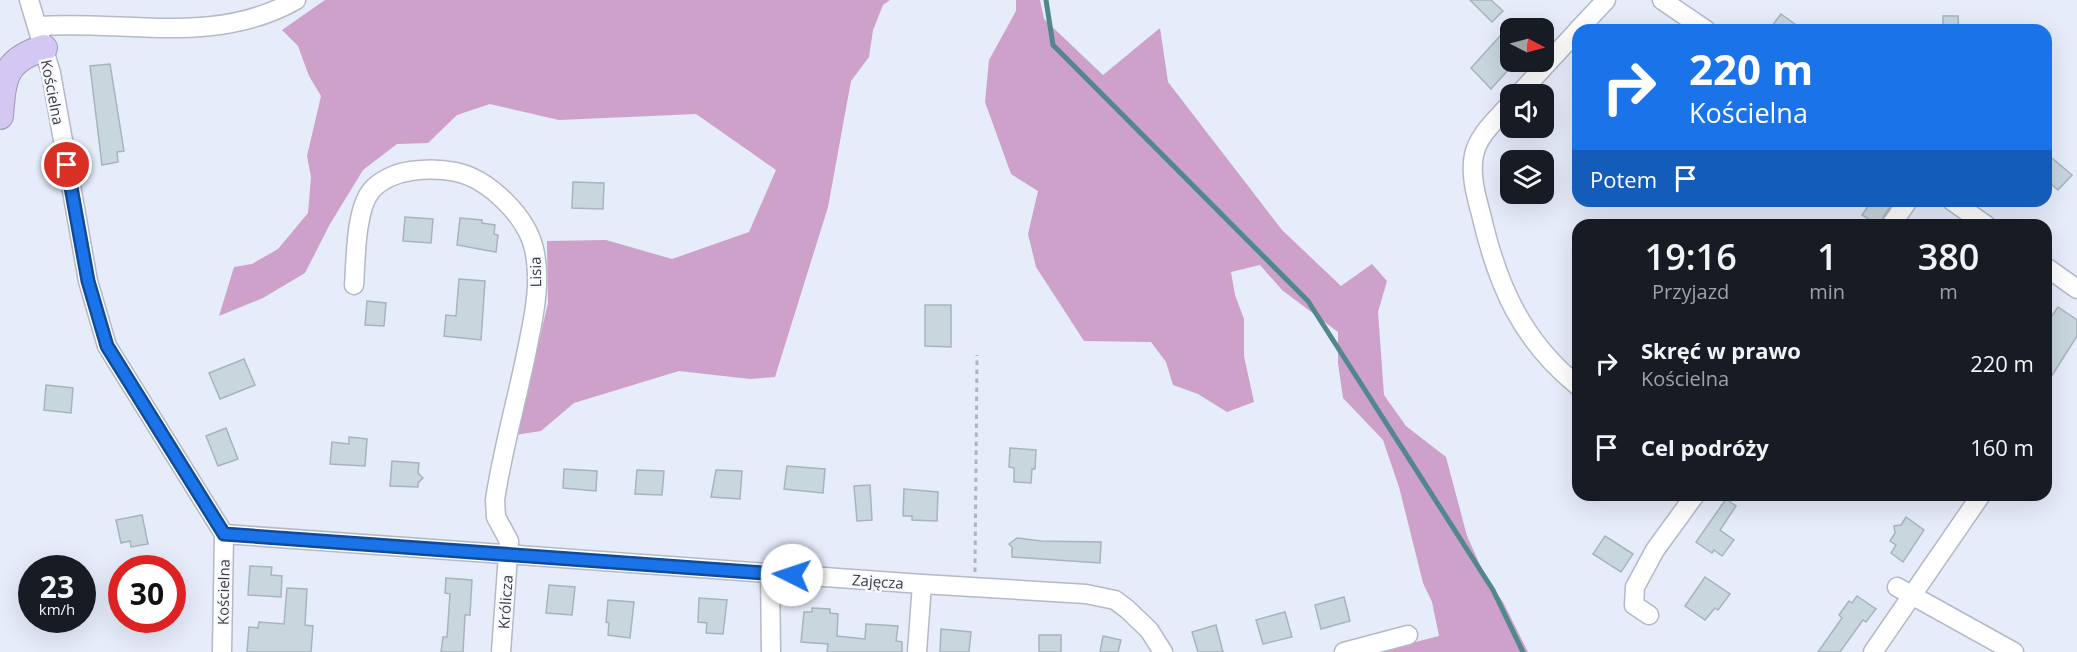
<!DOCTYPE html>
<html lang="pl">
<meta charset="utf-8">
<style>
:root{--surface:#171b24;--page:#242831;--text:#f1f3f6;--muted:#9ea1a6}
body{margin:0;font-family:"Open Sans",sans-serif;background:var(--page);color:var(--text);height:100vh;display:flex;flex-direction:column;font-size:22px;white-space:nowrap}
*{box-sizing:border-box;margin:0}
p{font-size:20px;color:var(--muted)}
.icon{flex:none;width:33px;height:33px;fill:none;stroke:currentColor;stroke-width:2;stroke-linecap:round;stroke-linejoin:round}
.map{position:relative;flex:1;overflow:hidden}
.details{position:absolute;left:1572px;top:219px;width:480px;height:282px;display:flex;flex-direction:column;background:var(--surface);border-radius:18px;box-shadow:0 6px 24px #0002}
.details>*{flex:none}
.top-card{position:absolute;left:1572px;top:24px;width:480px;height:183px;border-radius:18px;box-shadow:0 6px 24px #0002;background:#1a73e8;color:#fff;overflow:hidden}
.needle{width:39px;rotate:96deg}
.controls{position:absolute;left:1500px;top:18px;display:grid;gap:12px}
.controls a{display:grid;place-items:center;width:54px;height:54px;border-radius:12px;background:var(--surface);box-shadow:0 6px 24px #0002;font-size:30px}
.speed{position:absolute;left:18px;top:555px;display:flex;gap:12px;font-size:30px;font-weight:700;text-align:center}
.speed>*{display:grid;place-content:center;width:78px;height:78px;border-radius:50%;background:var(--surface);box-shadow:0 6px 24px #0002;line-height:1}
.speed small{font-size:15px;font-weight:400}
.speed .limit{border:9px solid #d22;background:#fff;color:#111}
.pin{position:absolute;display:grid;place-items:center;width:51px;height:51px;color:#fff;margin:-26px;border:3px solid #fff;border-radius:50%;box-shadow:0 2px 6px #0007}
.me{position:absolute;width:66px;margin:-33px;rotate:274deg;stroke-linejoin:round;filter:drop-shadow(0 0 4px #0008)}
.turn{display:flex;align-items:center;gap:21px;height:126px;padding:0 18px;font-size:27px}
.turn .icon{width:78px;height:78px;stroke-width:2.5}
.turn b{display:block;font-size:42px;line-height:51px}
.then{display:flex;align-items:center;height:57px;padding:0 18px;background:#0003;gap:12px;font-size:22px}
.eta{display:flex;justify-content:space-evenly;align-items:center;height:102px;text-align:center}
.eta b{font-size:36px;font-weight:600;line-height:42px}
ul{padding:0;list-style:none}
li{display:flex;align-items:center;gap:18px;height:84px;padding:0 18px}
li div{flex:1}
li b{display:block;font-size:22px}
li em{font-style:normal}
.map>svg:first-child{display:block}
</style>
<div class="map">
<svg width="2077" height="652" viewBox="0 0 2077 652">
<rect width="100%" height="100%" fill="#e6ecfa"/>
<!-- forest -->
<g fill="#cda1c9">
<path d="M325,0h565l-7,5 -10,25 -4,27 -18,24 -23,126 -53,170 -25,2 -71,-8 -105,32 -33,28 -26,4 9,-30 24,-102 -1,-62 59,-1 66,19 77,-27 27,-62 -80,-56 -137,6 -69,-16 -33,11 -29,28 -31,1 -34,26 -33,54 -25,49 -42,25 -44,18 15,-49 18,-3 26,-15 30,-36 3,-36 -4,-21 14,-60 -12,-20 -11,-30 -16,-16z"/>
<path d="M1016,0h24l4,19 59,56 57,-47 8,54 114,148 59,56 31,-22 15,17 -9,31 6,83 22,31 40,31 21,79 19,42 17,24 25,50h-151l62,-16 -7,-34 -9,-19 -24,-96 -16,-47 -40,-42 -5,-35v-31l-56,-42 -22,-25 -29,7 4,23 9,24v37l10,46 -27,10 -29,-18 -25,-9 -7,-23 -15,-20 -67,-1 -48,-74 -8,-33 10,-43 -27,-17 -26,-72 4,-42 27,-49z"/>
</g>
<g fill="none" stroke-linecap="round" stroke-linejoin="round">
<!-- stream -->
<path stroke="#52878e" stroke-width="5" d="M1046,0l7,45 255,256 185,289 30,62"/>
</g>
<!-- building -->
<g fill="#c8d6de" stroke="#a7b4bc" stroke-width="1.5">
<path d="M1470,0h21l12,11 -11,11z"/>
<path d="M1781,14l22,16h-34z"/>
<path d="M1943,16h15l1,14h-16z"/>
<path d="M1500,36l10,10v22l-19,21 -20,-21z"/>
<path d="M110,64l14,87 -7,1 1,10 -16,3 -12,-99z"/>
<path d="M2046,153l26,22 -14,15 -12,-10z"/>
<path d="M573,182l31,1 -1,26 -31,-1z"/>
<path d="M1872,201h22l-16,24 -16,-10z"/>
<path d="M405,217l28,2 -2,24 -28,-2z"/>
<path d="M460,218l22,2v3l13,2 -1,9 4,1 -2,17 -39,-7z"/>
<path d="M459,279l26,2 -4,59 -37,-4 2,-21 10,1z"/>
<path d="M367,301l19,2 -2,23 -19,-1z"/>
<path d="M925,305h26v42l-26,-1z"/>
<path d="M2058,307l19,13v16l-31,49v-61z"/>
<path d="M244,359l11,26 -35,14 -11,-26z"/>
<path d="M46,385l27,3 -2,25 -27,-3z"/>
<path d="M226,428l12,31 -20,7 -12,-30z"/>
<path d="M349,437l18,2 -2,27 -35,-2 2,-22 17,2z"/>
<path d="M1010,448l26,2 -1,19h-3l-1,14 -17,-1v-14l-5,-1z"/>
<path d="M392,461l27,2 -1,10 5,5 -5,5v4l-28,-1z"/>
<path d="M787,466l38,3 -2,24 -39,-4z"/>
<path d="M564,469l33,2 -1,20 -33,-3z"/>
<path d="M637,470l27,1 -2,24 -27,-1z"/>
<path d="M716,470l26,1 -2,28 -29,-2z"/>
<path d="M870,485l2,35 -15,1 -3,-35z"/>
<path d="M904,489l34,3 -1,29 -25,-1v-4h-9z"/>
<path d="M1726,499l10,7 -16,24 14,10 -12,16 -8,-6 -2,3 -16,-11z"/>
<path d="M142,515l6,29 -17,3 -1,-6 -9,2 -5,-23z"/>
<path d="M1906,517l18,13 -21,32 -12,-9 5,-8 -6,-4 5,-8 -1,-7 7,-1z"/>
<path d="M1605,536l28,18 -12,18 -28,-18z"/>
<path d="M1017,538l24,3 60,1 -1,21 -88,-6v-10l-3,-3z"/>
<path d="M250,566l22,1 -1,8 11,1 -1,21 -33,-2z"/>
<path d="M1705,577l25,17 -12,16 -3,-2 -10,12 -20,-14z"/>
<path d="M446,578l26,2 -2,35h-5l-2,37h-22l2,-15h4l3,-43 -5,-1z"/>
<path d="M549,585l26,2 -3,28 -26,-2z"/>
<path d="M287,588l20,1 -2,36 8,1 -2,26h-64l2,-25 9,1 1,-6 25,2z"/>
<path d="M1857,596l19,13 -10,13 -3,-2 -23,32h-22l24,-34 -3,-3 10,-14 3,2z"/>
<path d="M1344,597l6,24 -29,8 -6,-24z"/>
<path d="M699,598l28,2 -4,34 -17,-1 1,-10 -9,-1z"/>
<path d="M608,600l26,2 -4,36 -22,-3 1,-12 -3,-1z"/>
<path d="M812,608l18,1v4l8,1 -1,22 28,3 1,-15 32,2 -2,15 6,1v10h-75l1,-8 -27,-2 3,-30h8z"/>
<path d="M1285,612l7,25 -29,7 -7,-24z"/>
<path d="M1216,625l7,27h-25l-6,-20z"/>
<path d="M941,629l30,3 -2,20h-29z"/>
<rect x="1039" y="635" width="22" height="17"/>
<path d="M1103,636l18,4 -3,12h-18z"/>
</g>
<g fill="none" stroke-linecap="round" stroke-linejoin="round">
<!-- minor casing -->
<g stroke="#b4b9c6" stroke-width="21">
<g id="minor">
<path d="M29,0l22,73 37,208 19,65 117,188 -2,118"/>
<path d="M1662,0l44,30"/>
<path d="M38,26c88,-6 177,20 258,-26"/>
<path d="M1578,30l28,-30"/>
<path d="M1519,94l59,-64"/>
<path d="M1510,104c-13,15 -32,31 -36,51 -4,19 2,41 7,59 16,70 40,126 97,172"/>
<path d="M1952,201l34,24"/>
<path d="M1891,225l17,-24"/>
<path d="M2046,267l31,22"/>
<path d="M354,285c2,-24 1,-74 17,-94 9,-11 25,-18 40,-20 14,-2 30,-2 45,1 33,7 71,45 78,77 7,29 1,62 -5,91 -10,53 -26,106 -34,160l1,17 13,24 -8,111"/>
<path d="M224,534l698,50 164,10 29,6 12,9 22,21 14,22"/>
<path d="M770,573l1,79"/>
<path d="M1897,587l117,65"/>
<path d="M1649,615l-15,-10 1,-18 20,-37 40,-55"/>
<path d="M917,652l5,-68"/>
<path d="M1344,652l64,-17"/>
<path d="M1873,652l108,-157"/>
</g>
</g>
<!-- highway casing -->
<g stroke="#9e97b5" stroke-width="28">
<path id="highway" d="M0,116c3,-38 4,-56 44,-68"/>
</g>
<!-- path -->
<path stroke="#afb4bf" stroke-width="3" stroke-dasharray="4.5 4.5" stroke-linecap="butt" d="M975,572l2,-217"/>
<!-- minor -->
<use href="#minor" stroke="#fff" stroke-width="18"/>
<!-- highway -->
<use href="#highway" stroke="#d4c7f3" stroke-width="26"/>
</g>
<g fill="none" stroke-linecap="round" stroke-linejoin="round">
<!-- route casing -->
<g stroke="#114b97" stroke-width="15">
<path id="route" d="M67,165l21,116 19,65 117,188 568,41"/>
</g>
<!-- route -->
<use href="#route" stroke="#1a73e8" stroke-width="10"/>
</g>
<g text-anchor="middle" dominant-baseline="central" stroke-width="5" stroke-linejoin="round" paint-order="stroke">
<!-- street labels -->
<g font-size="15" fill="#3a3d42" stroke="#f7f9ff">
<text transform="translate(53 92) rotate(79)">Kościelna</text>
<text transform="translate(535 272) rotate(-91)">Lisia</text>
<text transform="translate(878 581) rotate(4)">Zajęcza</text>
<text transform="translate(223 592) rotate(-89)">Kościelna</text>
<text transform="translate(505 602) rotate(-86)">Królicza</text>
</g>
</g>
</svg>
<div class="controls">
<a><svg class="needle" viewBox="-14 -14 28 28"><path d="M0-13l5 13h-10z" fill="#e53935"/><path d="M0 13l5-13h-10z" fill="#9ea1a6"/></svg></a>
<a><svg class="icon" aria-label="sound" viewBox="0 0 24 24"><path d="M4 9h4l5-4v14l-5-4H4zM17 9q2 3 0 6"/></svg></a>
<a><svg class="icon" aria-label="layers" viewBox="0 0 24 24"><path d="M12 4l9 5-9 5-9-5zM3 14l9 5 9-5"/></svg></a>
</div>
<div class="speed"><div>23<small>km/h</small></div><div class="limit">30</div></div>
<div class="pin" style="left:67px;top:165px;background:#d93025"><svg class="icon" aria-label="arrive" viewBox="0 0 24 24"><path d="M6 21V4h12l-3 4 3 4H6"/></svg></div>
<svg class="me" style="left:792px;top:575px" viewBox="-20 -20 40 40"><circle r="19" fill="#fff"/><path d="M0-13L10 11 0 6-10 11z" fill="#1a73e8"/></svg>
<div class="top-card">
<div class="turn"><svg class="icon" aria-label="right" viewBox="0 0 24 24"><path d="M7 20v-9h11M14 6l5 5-5 5"/></svg><div><b>220 m</b>Kościelna</div></div>
<div class="then">Potem<svg class="icon" aria-label="arrive" viewBox="0 0 24 24"><path d="M6 21V4h12l-3 4 3 4H6"/></svg></div>
</div>
<section class="details">
<div class="eta">
<div><b>19:16</b><p>Przyjazd</p></div>
<div><b>1</b><p>min</p></div>
<div><b>380</b><p>m</p></div>
</div>
<ul>
<li><svg class="icon" aria-label="right" viewBox="0 0 24 24"><path d="M7 20v-9h11M14 6l5 5-5 5"/></svg><div><b>Skręć w prawo</b><p>Kościelna</p></div><em>220 m</em></li>
<li><svg class="icon" aria-label="arrive" viewBox="0 0 24 24"><path d="M6 21V4h12l-3 4 3 4H6"/></svg><div><b>Cel podróży</b></div><em>160 m</em></li>
</ul>
</section>
</div>
